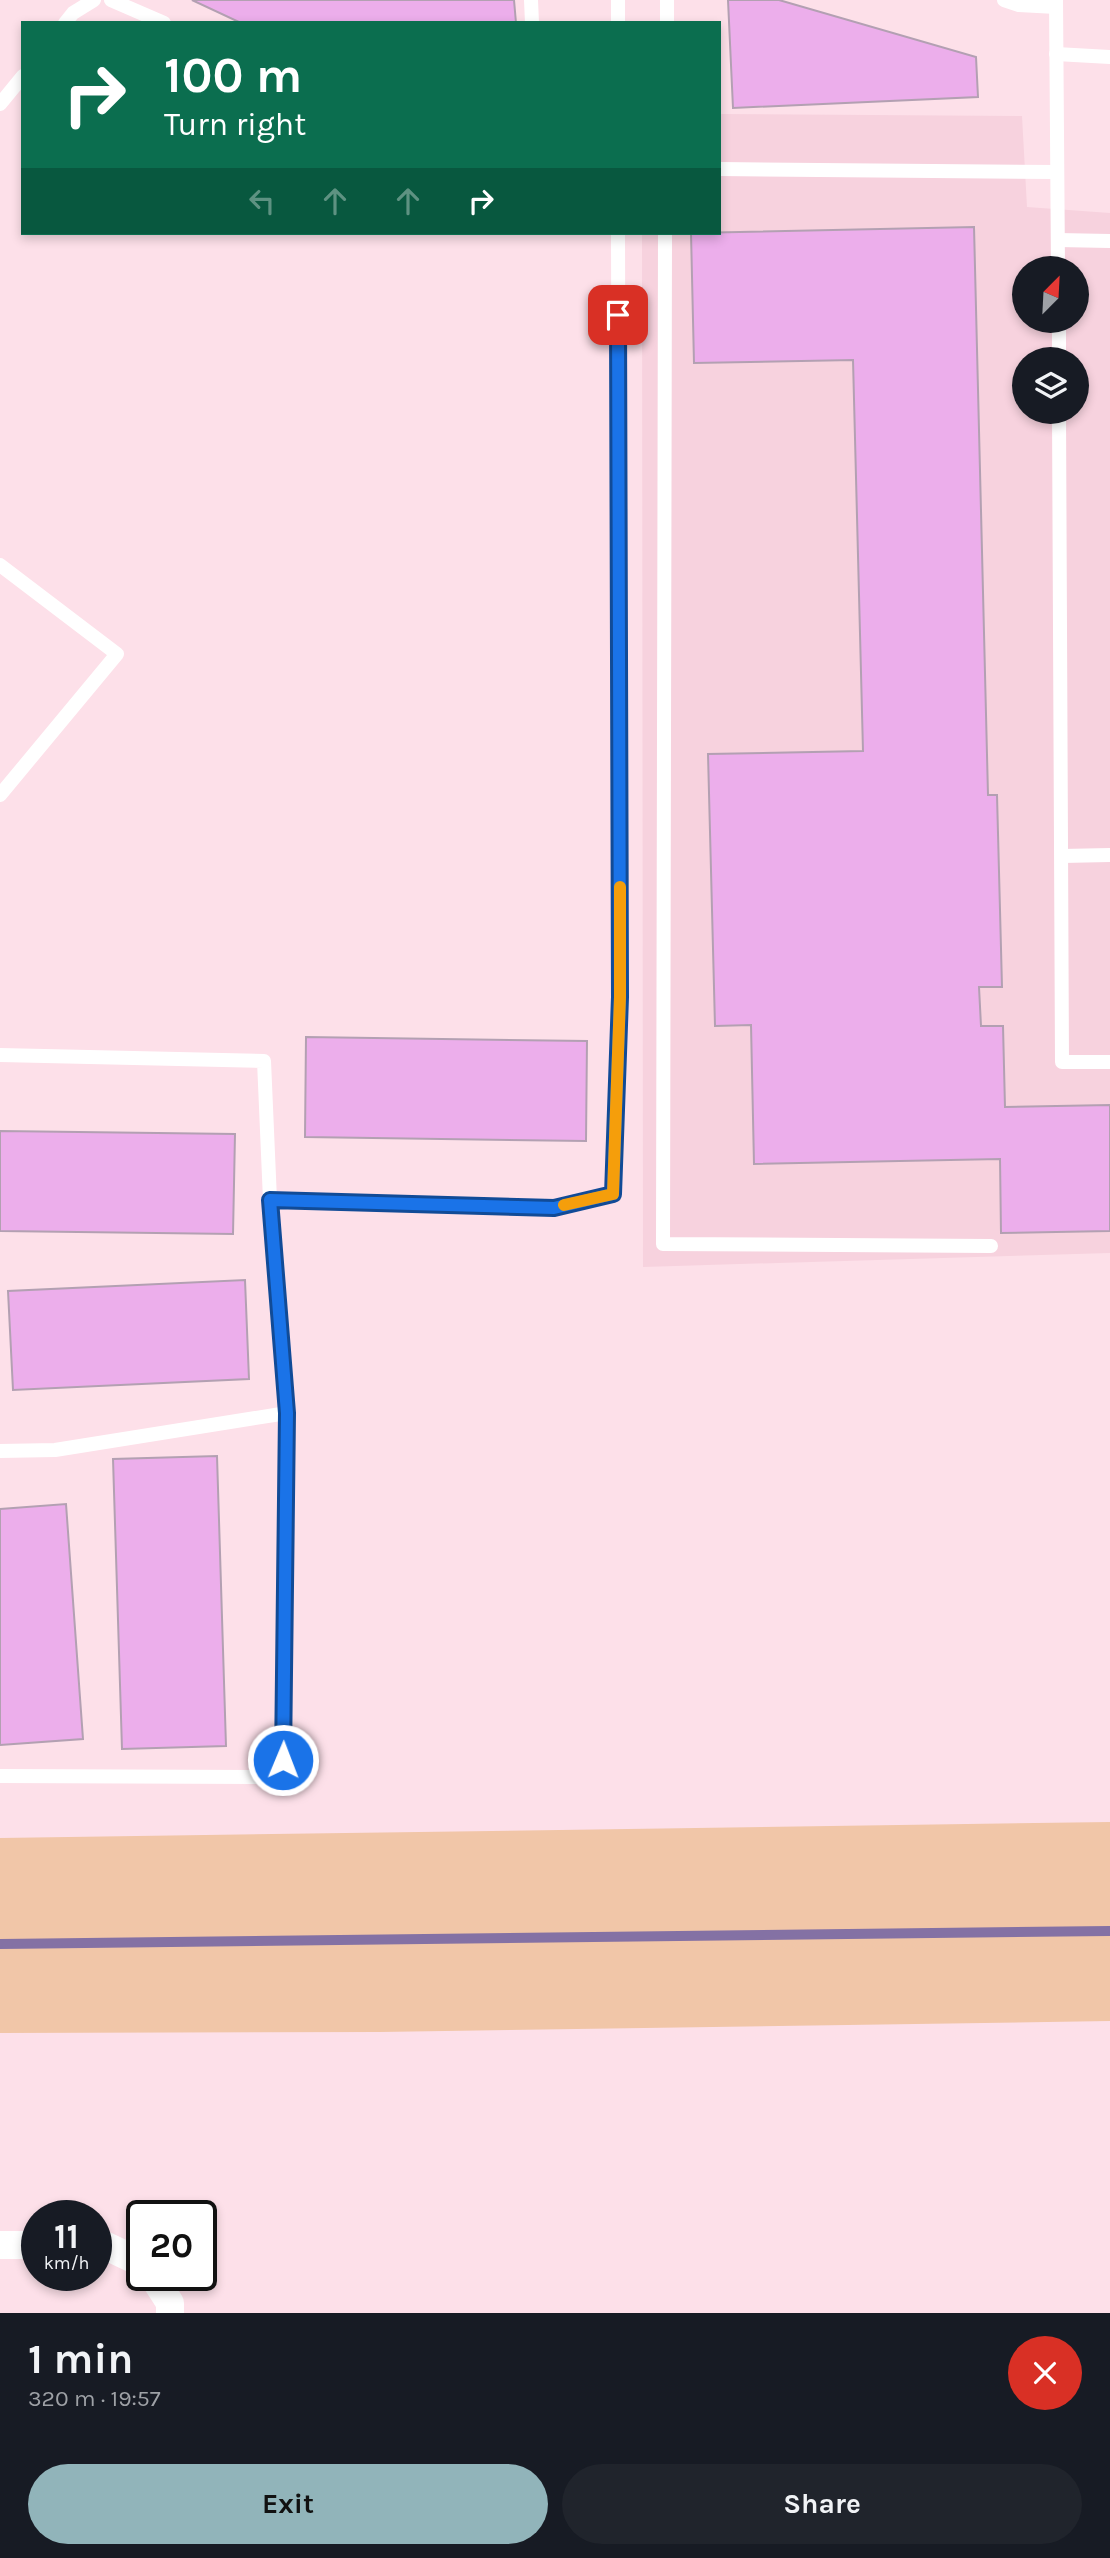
<!DOCTYPE html>
<meta charset="utf-8">
<style>
:root{--surface:#171b24;--page:#20242c;--text:#f1f3f6;--muted:#9ea1a6;--accent:#91b4ba}
body{margin:0;font-family:Karla,sans-serif;background:var(--page);color:var(--text);height:100vh;display:flex;flex-direction:column;font-size:26px;white-space:nowrap}
*{box-sizing:border-box;margin:0}
p{font-size:23px;color:var(--muted)}
.icon{flex:none;width:38px;height:38px;fill:none;stroke:currentColor;stroke-width:2;stroke-linecap:round;stroke-linejoin:round}
.map{position:relative;height:2313px;overflow:hidden}
.panel{display:flex;flex-direction:column;background:var(--surface);flex:1}
.panel>*{flex:none}
.guide{position:absolute;left:21px;top:21px;width:700px;height:214px;border-radius:0px;box-shadow:0 4px 10px #0003;background:#0b6e4f;color:#fff;overflow:hidden}
.needle{width:46px;rotate:24deg}
.controls{position:absolute;left:1012px;top:256px;display:grid;gap:14px}
.controls a{display:grid;place-items:center;width:77px;height:77px;border-radius:50%;background:var(--surface);box-shadow:0 4px 10px #0003;font-size:35px}
.speed{position:absolute;left:21px;top:2200px;display:flex;gap:14px;font-size:35px;font-weight:700;text-align:center}
.speed>*{display:grid;place-content:center;width:91px;height:91px;border-radius:50%;background:var(--surface);box-shadow:0 4px 10px #0003;line-height:1}
.speed small{font-size:18px;font-weight:400}
.speed .limit{border:4px solid #111;border-radius:10px;background:#fff;color:#111}
.pin{position:absolute;display:grid;place-items:center;width:60px;height:60px;color:#fff;margin:-30px;border-radius:14px;box-shadow:0 4px 10px #0006}
.me{position:absolute;width:77px;margin:-38px;rotate:1deg;stroke-linejoin:round;filter:drop-shadow(0 0 5px #0008)}
.turn{display:flex;align-items:center;gap:24px;height:147px;padding:0 28px;font-size:32px}
.turn .icon{width:91px;height:91px;stroke-width:2.5}
.turn b{display:block;font-size:49px;line-height:60px}
.lanes{display:flex;align-items:center;height:66px;padding:0 28px;background:#0003;justify-content:center;gap:35px;direction:ltr}
.lanes .off{opacity:.35}
.round{display:grid;place-items:center;flex:none;width:74px;height:74px;border-radius:37px;background:var(--page)}
.overview{display:flex;align-items:center;justify-content:space-between;height:119px;padding:0 28px}
h1{font-size:42px;font-weight:700;line-height:52px}
.action{display:flex;gap:14px;margin-top:auto;padding:14px 28px}
.action a{flex:1;height:80px;border-radius:42px;background:var(--accent);color:#111;font-size:28px;font-weight:700;line-height:80px;text-align:center}
.action a+a{background:var(--page);color:var(--text)}
.map>svg:first-child{display:block}
</style>
<div class="map">
<svg width="1110" height="2313" viewBox="0 0 1110 2313">
<rect width="100%" height="100%" fill="#fde0e9"/>
<!-- built -->
<path fill="#f7d2de" fill-rule="evenodd" d="M719,114l303,2 5,91 83,6v1040l-467,14 -1,-1034h77zM1024,268h52v52h-52zM1024,359h52v52h-52z"/>
<!-- green -->
<path fill="#f1c6a8" d="M1110,1822v199l-730,11 -380,1v-195z"/>
<g fill="none" stroke-linecap="round" stroke-linejoin="round">
<!-- stream -->
<path stroke="#8471a4" stroke-width="10" d="M0,1944l1110,-13"/>
</g>
<!-- building -->
<g fill="#ecaeeb" stroke="#b3a0b2" stroke-width="2">
<path d="M192,0h322l2,23h-275z"/>
<path d="M728,0h51l197,57 2,40 -245,11z"/>
<path d="M974,227l14,568h9l5,192h-23l2,39h22l2,81 105,-2v126l-109,2 -1,-74 -246,5 -3,-139 -36,1 -7,-272 155,-3 -10,-391 -159,3 -3,-130z"/>
<path d="M306,1037l281,4 -1,100 -281,-4z"/>
<path d="M0,1131l235,3 -2,100 -233,-3z"/>
<path d="M245,1280l4,99 -236,11 -5,-99z"/>
<path d="M217,1456l9,290 -104,3 -9,-290z"/>
<path d="M66,1504l17,235 -83,6v-236z"/>
</g>
<g fill="none" stroke-linecap="round" stroke-linejoin="round">
<!-- lane -->
<g stroke="#fff" stroke-width="14">
<path d="M111,0l53,23"/>
<path d="M531,0l1,23"/>
<path d="M618,0v23"/>
<path d="M1004,0l15,5 37,2"/>
<path d="M1056,0l2,268"/>
<path d="M65,23l8,-10 21,-13"/>
<path d="M667,23v-23"/>
<path d="M1056,54l54,3"/>
<path d="M0,104l23,-28"/>
<path d="M719,169l338,3"/>
<path d="M665,233l-2,1011 328,2"/>
<path d="M1058,240l52,1"/>
<path d="M1059,320v39"/>
<path d="M1059,411l3,651h48"/>
<path d="M0,565l117,89 -117,141"/>
<path d="M1062,856l48,-1"/>
<path d="M0,1055l264,6 6,139 17,213 -232,37 -55,1"/>
<path d="M270,1200l284,8 59,-14 7,-197 -2,-764"/>
<path d="M0,1776l275,1 8,-17 4,-347"/>
</g>
<!-- street -->
<g stroke="#fff" stroke-width="28">
<path d="M0,2245h37"/>
<path d="M96,2245h8l38,18"/>
<path d="M152,2275l18,28v10"/>
</g>
</g>
<g fill="none" stroke-linecap="round" stroke-linejoin="round">
<!-- route casing -->
<g stroke="#114b97" stroke-width="18">
<path id="route" d="M283,1760l4,-347 -17,-213 284,8 59,-14 7,-197 -2,-682"/>
</g>
<!-- route -->
<use href="#route" stroke="#1a73e8" stroke-width="12"/>
<!-- slow -->
<path stroke="#f59e0b" stroke-width="12" d="M564,1205l49,-11 7,-197v-110"/>
</g>
</svg>
<div class="controls">
<a><svg class="needle" viewBox="-14 -14 28 28"><path d="M0-13l5 13h-10z" fill="#e53935"/><path d="M0 13l5-13h-10z" fill="#9ea1a6"/></svg></a>
<a><svg class="icon" aria-label="layers" viewBox="0 0 24 24"><path d="M12 4l9 5-9 5-9-5zM3 14l9 5 9-5"/></svg></a>
</div>
<div class="speed"><div>11<small>km/h</small></div><div class="limit">20</div></div>
<div class="pin" style="left:618px;top:315px;background:#d93025"><svg class="icon" aria-label="arrive" viewBox="0 0 24 24"><path d="M6 21V4h12l-3 4 3 4H6"/></svg></div>
<svg class="me" style="left:283px;top:1760px" viewBox="-20 -20 40 40"><circle r="17" fill="#1a73e8" stroke="#fff" stroke-width="3"/><path d="M0-11L8 9 0 5-8 9z" fill="#fff"/></svg>
<div class="guide">
<div class="turn"><svg class="icon" aria-label="right" viewBox="0 0 24 24"><path d="M7 20v-9h11M14 6l5 5-5 5"/></svg><div><b>100 m</b>Turn right</div></div>
<div class="lanes"><svg class="icon off" aria-label="left" viewBox="0 0 24 24"><path d="M17 20v-9H6M10 6l-5 5 5 5"/></svg><svg class="icon off" aria-label="ahead" viewBox="0 0 24 24"><path d="M12 20V5M6 11l6-6 6 6"/></svg><svg class="icon off" aria-label="ahead" viewBox="0 0 24 24"><path d="M12 20V5M6 11l6-6 6 6"/></svg><svg class="icon" aria-label="right" viewBox="0 0 24 24"><path d="M7 20v-9h11M14 6l5 5-5 5"/></svg></div>
</div>
</div>
<section class="panel">
<div class="overview"><div><h1>1 min</h1><p>320 m · 19:57</p></div><a class="round" style="background:#d93025;color:#fff"><svg class="icon" aria-label="close" viewBox="0 0 24 24"><path d="M6 6l12 12M18 6L6 18"/></svg></a></div>
<div class="action"><a>Exit</a><a>Share</a></div>
</section>
